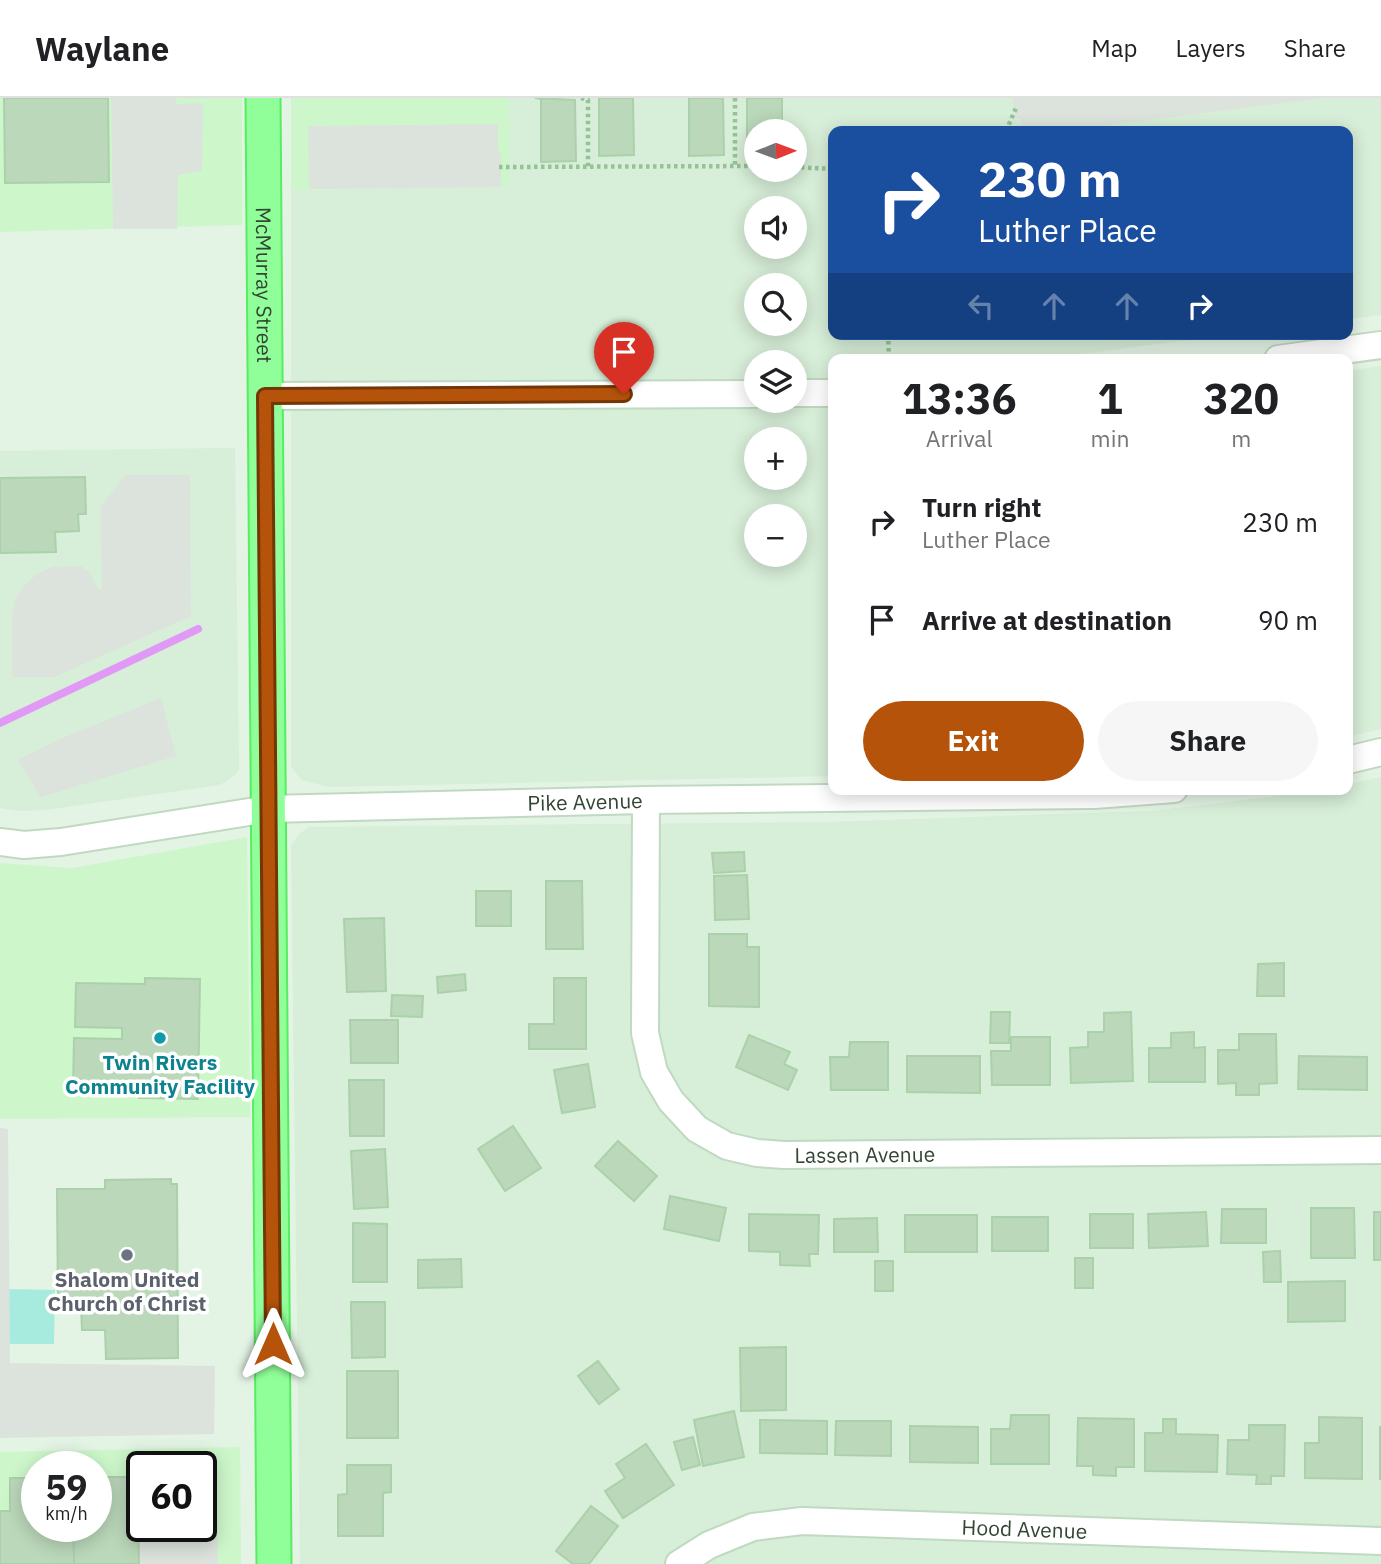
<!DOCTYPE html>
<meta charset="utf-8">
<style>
:root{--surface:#fff;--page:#f6f6f6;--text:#202124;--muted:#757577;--line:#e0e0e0;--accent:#b45309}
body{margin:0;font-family:"IBM Plex Sans",sans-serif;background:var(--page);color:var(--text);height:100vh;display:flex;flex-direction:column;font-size:26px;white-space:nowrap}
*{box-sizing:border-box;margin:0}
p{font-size:23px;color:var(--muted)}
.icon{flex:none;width:38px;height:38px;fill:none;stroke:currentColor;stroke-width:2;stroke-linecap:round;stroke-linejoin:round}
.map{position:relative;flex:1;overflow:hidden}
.side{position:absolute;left:828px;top:256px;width:525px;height:441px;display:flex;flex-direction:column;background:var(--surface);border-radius:14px;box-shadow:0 4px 18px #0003}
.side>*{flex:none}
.guide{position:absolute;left:828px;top:28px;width:525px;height:214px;border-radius:14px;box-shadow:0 4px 18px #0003;background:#1a4fa0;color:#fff;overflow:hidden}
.needle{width:46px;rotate:89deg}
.tools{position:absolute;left:744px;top:21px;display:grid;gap:14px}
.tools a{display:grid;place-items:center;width:63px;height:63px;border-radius:50%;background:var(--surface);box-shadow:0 4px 18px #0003;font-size:35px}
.speed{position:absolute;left:21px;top:1353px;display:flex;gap:14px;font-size:35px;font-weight:700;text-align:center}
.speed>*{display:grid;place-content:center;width:91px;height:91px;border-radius:50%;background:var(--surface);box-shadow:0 4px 18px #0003;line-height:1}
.speed small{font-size:18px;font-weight:400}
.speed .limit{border:4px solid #111;border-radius:10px;background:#fff;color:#111}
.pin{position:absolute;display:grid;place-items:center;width:60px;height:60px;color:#fff;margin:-72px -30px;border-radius:50% 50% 50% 0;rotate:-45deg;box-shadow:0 0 7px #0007}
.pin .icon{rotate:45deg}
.me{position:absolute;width:77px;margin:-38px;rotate:0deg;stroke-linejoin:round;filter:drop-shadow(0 0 5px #0008)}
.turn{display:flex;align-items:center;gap:24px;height:147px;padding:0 35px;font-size:32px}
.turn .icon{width:91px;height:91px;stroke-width:2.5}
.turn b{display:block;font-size:49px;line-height:60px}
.lanes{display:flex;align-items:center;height:66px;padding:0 35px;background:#0003;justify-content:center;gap:35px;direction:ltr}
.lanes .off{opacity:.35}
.eta{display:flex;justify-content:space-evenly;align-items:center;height:119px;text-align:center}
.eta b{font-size:42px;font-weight:700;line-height:49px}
.button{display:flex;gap:14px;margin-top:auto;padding:14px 35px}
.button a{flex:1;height:80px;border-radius:42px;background:var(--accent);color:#fff;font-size:28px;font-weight:700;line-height:80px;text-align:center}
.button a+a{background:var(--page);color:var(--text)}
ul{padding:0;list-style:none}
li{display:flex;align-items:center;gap:21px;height:98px;padding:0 35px}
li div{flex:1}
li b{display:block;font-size:26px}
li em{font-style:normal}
header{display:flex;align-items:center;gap:42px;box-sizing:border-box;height:98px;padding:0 35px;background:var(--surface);border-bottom:2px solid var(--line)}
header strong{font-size:33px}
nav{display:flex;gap:38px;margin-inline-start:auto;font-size:24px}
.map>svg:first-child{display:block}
</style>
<header>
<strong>Waylane</strong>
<nav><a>Map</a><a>Layers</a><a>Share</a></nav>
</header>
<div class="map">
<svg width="1381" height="1466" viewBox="0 0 1381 1466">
<rect width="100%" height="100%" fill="#e3f3e4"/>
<!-- residential -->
<g fill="#d7eed8" fill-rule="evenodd">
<path d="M509,0h872v217l-33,4v-188h-515v203h400l-188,25h-212v417l-504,11 -27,-7 -11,-13v-577l218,-4zM756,33h38v39h-38zM756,110h38v39h-38zM756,187h38v39h-38zM756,264h38v39h-38zM756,341h38v39h-38zM756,418h38v39h-38z"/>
<path d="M1381,268v363l-33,8v-366z"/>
<path d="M235,350l4,321 -3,5 -16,11 -175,25 -24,1 -21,-3v-357z"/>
<path d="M1381,679v787h-1081l-9,-718 8,-12 10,-7 519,-5 324,-11 140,-17 27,-5h29v-5z"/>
</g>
<!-- commercial -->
<g fill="#cdf7cb" fill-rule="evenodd">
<path d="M0,0h242v127l-242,7z"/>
<path d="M291,0h218v88l-218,4z"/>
<path d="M247,739l3,280 -250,2v-256l72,5z"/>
<path d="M240,1349l1,117h-241v-112zM37,1368h59v60h-59zM142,1368h59v60h-59z"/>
</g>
<!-- green -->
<path fill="#a7ebdf" d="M9,1191l46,1 -1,54h-45z"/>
<!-- parking -->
<g fill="#dce3dc">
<path d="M111,0h65l1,6 26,-1 -1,68 -24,4 -1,54h-64z"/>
<path d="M1013,0h308l-259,33h-40l-2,-12 -5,-1z"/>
<path d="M498,26v26l3,3v34l-192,2 -1,-63z"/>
<path d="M126,377h64l1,141 -137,61h-42v-60l3,-18 11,-15 11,-10 15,-7 29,-1 8,6 9,17 4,1 -1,-84z"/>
<path d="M161,600l15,58 -135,41 -23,-37 40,-20z"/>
<path d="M0,1030l8,1 2,234 205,3 -1,68 -214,4z"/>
<path d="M217,1403l1,63h-79l-2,-60h5v22h59v-24z"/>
</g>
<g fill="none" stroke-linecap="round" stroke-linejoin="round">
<!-- stream -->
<path stroke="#e199f6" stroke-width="8" d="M0,625l198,-94"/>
</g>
<!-- building -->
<g fill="#bbd8ba" stroke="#abd1aa" stroke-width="2">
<path d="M4,0h104l1,84 -104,1z"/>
<path d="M535,0l40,2 1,61 -35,1v-63z"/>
<path d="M599,0h34l1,57 -35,1z"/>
<path d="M689,0h34l1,57 -35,1z"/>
<path d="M747,0h35v33h-26v10h-9z"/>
<path d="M85,379l1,37h-8l1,17 -24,1 1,20 -56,1v-75z"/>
<path d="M744,754l1,19 -31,2 -2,-20z"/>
<path d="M747,777l2,44 -34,1 -1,-44z"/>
<path d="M546,783h36l1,68h-37z"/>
<rect x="476" y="793" width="35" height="35"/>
<path d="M384,820l2,73 -39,1 -3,-73z"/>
<path d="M709,836h38v13h12v60l-50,-1z"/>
<path d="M1284,865v33h-27l1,-32z"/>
<path d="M465,876l1,16 -28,3 -1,-16z"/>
<path d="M145,880l55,1 -2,120 -59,-1v-9l-66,-1 1,-50 48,1v-11l-47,-1 1,-44 69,1z"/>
<path d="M554,880h32v71h-57v-25h25z"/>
<path d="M392,897l31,1 -1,21 -31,-1z"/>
<path d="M991,914h19l-1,31h-19z"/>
<path d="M1131,914l2,69 -62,2 -1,-35 18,-1v-15h16v-19z"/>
<path d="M350,922h48v43h-47z"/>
<path d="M1194,934v16l11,-1v35h-56v-34h22v-15z"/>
<path d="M1239,936h37l1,49 -18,1v11h-23v-12l-18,1v-34h21z"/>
<path d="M749,937l41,17 -6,12 13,6 -9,20 -52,-23z"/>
<path d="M1011,939h39v48h-58l-1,-34h20z"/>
<path d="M850,944h38v48h-57l-1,-33h19z"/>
<path d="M907,958h73v37l-73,-1z"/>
<path d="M1299,958l68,1v33l-69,-1z"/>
<path d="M588,966l7,43 -33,6 -8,-43z"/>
<path d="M349,982h35v56h-34z"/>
<path d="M513,1028l28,42 -36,23 -27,-42z"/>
<path d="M618,1043l39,35 -23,25 -39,-35z"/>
<path d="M385,1051l3,58 -34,2 -3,-58z"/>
<path d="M171,1081v5h6l1,174 -72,1 -1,-29h-23l-1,-25 -23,1 -1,-117h48v-9z"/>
<path d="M670,1098l56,12 -7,33 -55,-12z"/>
<path d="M1311,1110h43l1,50h-44z"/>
<path d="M1222,1111h44v34h-45z"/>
<path d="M1206,1114l2,34 -59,2 -1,-34z"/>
<rect x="1374" y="1114" width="7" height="48"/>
<path d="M749,1116l70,1 -1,39h-9l1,12 -30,-1v-13l-31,-1z"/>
<rect x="1090" y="1116" width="43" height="34"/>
<rect x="905" y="1117" width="72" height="37"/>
<rect x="992" y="1119" width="56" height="34"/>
<path d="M877,1120l1,34h-44v-33z"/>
<path d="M353,1125l34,1v58h-34z"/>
<path d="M1280,1153l1,31h-17l-1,-30z"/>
<rect x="1075" y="1160" width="18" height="30"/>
<path d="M461,1161l1,28 -44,1v-28z"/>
<rect x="875" y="1163" width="18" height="30"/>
<path d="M1345,1183v40l-57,1v-40z"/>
<path d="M351,1204h34v55l-33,1z"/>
<path d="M786,1249v63l-45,1 -1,-63z"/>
<path d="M598,1263l21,28 -20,15 -21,-28z"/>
<rect x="347" y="1273" width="51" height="67"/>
<path d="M734,1313l10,46 -41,9 -9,-46z"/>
<path d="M1011,1317h38v49h-58v-35h19z"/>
<path d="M1319,1319l43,1v61l-57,-1v-35h14z"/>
<path d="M1078,1320l56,1v48h-18v9l-23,-1v-9h-16z"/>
<path d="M1163,1321h13v15l42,1 -1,37 -72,-1v-38h18z"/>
<path d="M760,1322l67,1v33l-67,-1z"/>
<path d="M836,1323h55v35l-56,-1z"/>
<path d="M1249,1327h36l-1,51h-13v8h-15l1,-9 -30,-1 1,-34h21z"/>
<path d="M910,1328l68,1v36l-68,-1z"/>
<rect x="1380" y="1329" width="1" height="52"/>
<path d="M693,1339l7,28 -18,5 -8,-28z"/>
<path d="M646,1346l28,41 -51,33 -18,-27 20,-13 -9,-14z"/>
<path d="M347,1367h44v27l-8,1v43h-45v-41l9,-1z"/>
<path d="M96,1379h41l2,87h-65l-1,-38h23z"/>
<path d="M10,1380h27v48h36l1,38h-74v-53h10z"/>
<path d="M591,1408l27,20 -29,38h-16l-17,-13z"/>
</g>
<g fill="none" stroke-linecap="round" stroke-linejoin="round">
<!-- minor casing -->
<g stroke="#bfdac0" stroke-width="30">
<g id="minor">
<path d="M1278,261l103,-14"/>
<path d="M794,295h39"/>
<path d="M265,298l491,-2"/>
<path d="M1348,662l33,-8"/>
<path id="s1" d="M646,702l-1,233 9,39 17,29 26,28 30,17 30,7 27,2 597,-5"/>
<path id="s2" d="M0,744l24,3 37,-3 207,-33 378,-9 448,-5 80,-6"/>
<path id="s3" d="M679,1466l30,-19 44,-18 49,-6 579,20"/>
</g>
</g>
<!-- major casing -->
<g stroke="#57ed61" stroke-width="37">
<g id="major">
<path id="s4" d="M263,0l11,1466"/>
</g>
</g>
<!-- path -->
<g stroke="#95c296" stroke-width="4.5" stroke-dasharray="3.5 3.5" stroke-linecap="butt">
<path d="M581,0l7,2v67"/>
<path d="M735,0v68"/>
<path d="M1006,33l10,-23"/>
<path d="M499,69l257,-1"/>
<path d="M794,69l39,2"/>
<path d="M888,236l1,25"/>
</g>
<!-- minor -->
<use href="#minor" stroke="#fff" stroke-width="26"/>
<!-- major -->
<use href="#major" stroke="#90ff99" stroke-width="33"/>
</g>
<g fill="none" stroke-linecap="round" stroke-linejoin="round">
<!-- route casing -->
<g stroke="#753606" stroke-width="18">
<path id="route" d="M273,1246l-8,-948 359,-2"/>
</g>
<!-- route -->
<use href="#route" stroke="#b45309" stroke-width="12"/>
</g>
<!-- markers -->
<circle fill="#0f9aa8" stroke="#fff" stroke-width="2.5" cx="160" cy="940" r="7"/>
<circle fill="#6b7280" stroke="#fff" stroke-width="2.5" cx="127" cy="1157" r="7"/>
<g text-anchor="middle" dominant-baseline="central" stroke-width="7" stroke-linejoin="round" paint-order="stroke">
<!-- street labels -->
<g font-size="21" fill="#334533" stroke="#fff">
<text stroke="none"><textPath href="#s4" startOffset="187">McMurray Street</textPath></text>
<text stroke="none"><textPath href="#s2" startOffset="588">Pike Avenue</textPath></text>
<text stroke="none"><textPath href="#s1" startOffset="518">Lassen Avenue</textPath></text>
<text stroke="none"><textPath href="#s3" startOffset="355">Hood Avenue</textPath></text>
</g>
<!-- culture labels -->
<g font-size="21" font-weight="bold" fill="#0d838f" stroke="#fff">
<text x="160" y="964">Twin Rivers<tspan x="160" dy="24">Community Facility</tspan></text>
</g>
<!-- worship labels -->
<g font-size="21" font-weight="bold" fill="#5b616d" stroke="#fff">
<text x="127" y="1181">Shalom United<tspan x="127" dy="24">Church of Christ</tspan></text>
</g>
</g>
</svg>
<div class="tools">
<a><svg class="needle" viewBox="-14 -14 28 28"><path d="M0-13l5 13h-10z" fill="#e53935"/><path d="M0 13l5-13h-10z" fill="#757577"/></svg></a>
<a><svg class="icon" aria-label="sound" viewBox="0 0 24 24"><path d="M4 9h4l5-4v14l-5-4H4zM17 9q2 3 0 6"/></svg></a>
<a><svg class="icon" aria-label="search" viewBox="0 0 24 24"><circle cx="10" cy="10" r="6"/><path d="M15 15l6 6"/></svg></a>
<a><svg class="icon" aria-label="layers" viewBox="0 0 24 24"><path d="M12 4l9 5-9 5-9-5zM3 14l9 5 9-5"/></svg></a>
<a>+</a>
<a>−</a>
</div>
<div class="speed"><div>59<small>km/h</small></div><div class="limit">60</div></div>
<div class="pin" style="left:624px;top:296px;background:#d93025"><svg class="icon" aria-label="arrive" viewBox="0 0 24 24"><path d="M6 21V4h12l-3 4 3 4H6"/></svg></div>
<svg class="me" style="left:273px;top:1246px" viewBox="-20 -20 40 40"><path d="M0-17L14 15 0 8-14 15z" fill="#b45309" stroke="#fff" stroke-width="4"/></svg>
<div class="guide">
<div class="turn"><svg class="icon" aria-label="right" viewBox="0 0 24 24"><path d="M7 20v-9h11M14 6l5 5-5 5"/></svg><div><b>230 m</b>Luther Place</div></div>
<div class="lanes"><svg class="icon off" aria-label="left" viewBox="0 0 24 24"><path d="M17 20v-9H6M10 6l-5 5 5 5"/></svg><svg class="icon off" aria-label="ahead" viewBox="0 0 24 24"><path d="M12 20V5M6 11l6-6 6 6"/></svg><svg class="icon off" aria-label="ahead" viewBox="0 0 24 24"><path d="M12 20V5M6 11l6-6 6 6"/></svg><svg class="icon" aria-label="right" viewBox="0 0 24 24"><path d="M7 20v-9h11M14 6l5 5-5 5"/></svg></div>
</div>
<section class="side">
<div class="eta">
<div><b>13:36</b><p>Arrival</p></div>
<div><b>1</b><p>min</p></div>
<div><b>320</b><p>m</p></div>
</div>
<ul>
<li><svg class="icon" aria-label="right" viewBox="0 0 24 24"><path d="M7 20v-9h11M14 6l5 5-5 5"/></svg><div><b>Turn right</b><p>Luther Place</p></div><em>230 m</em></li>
<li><svg class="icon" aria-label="arrive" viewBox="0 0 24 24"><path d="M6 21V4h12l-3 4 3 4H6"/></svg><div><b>Arrive at destination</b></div><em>90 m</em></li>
</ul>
<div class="button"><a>Exit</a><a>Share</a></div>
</section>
</div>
